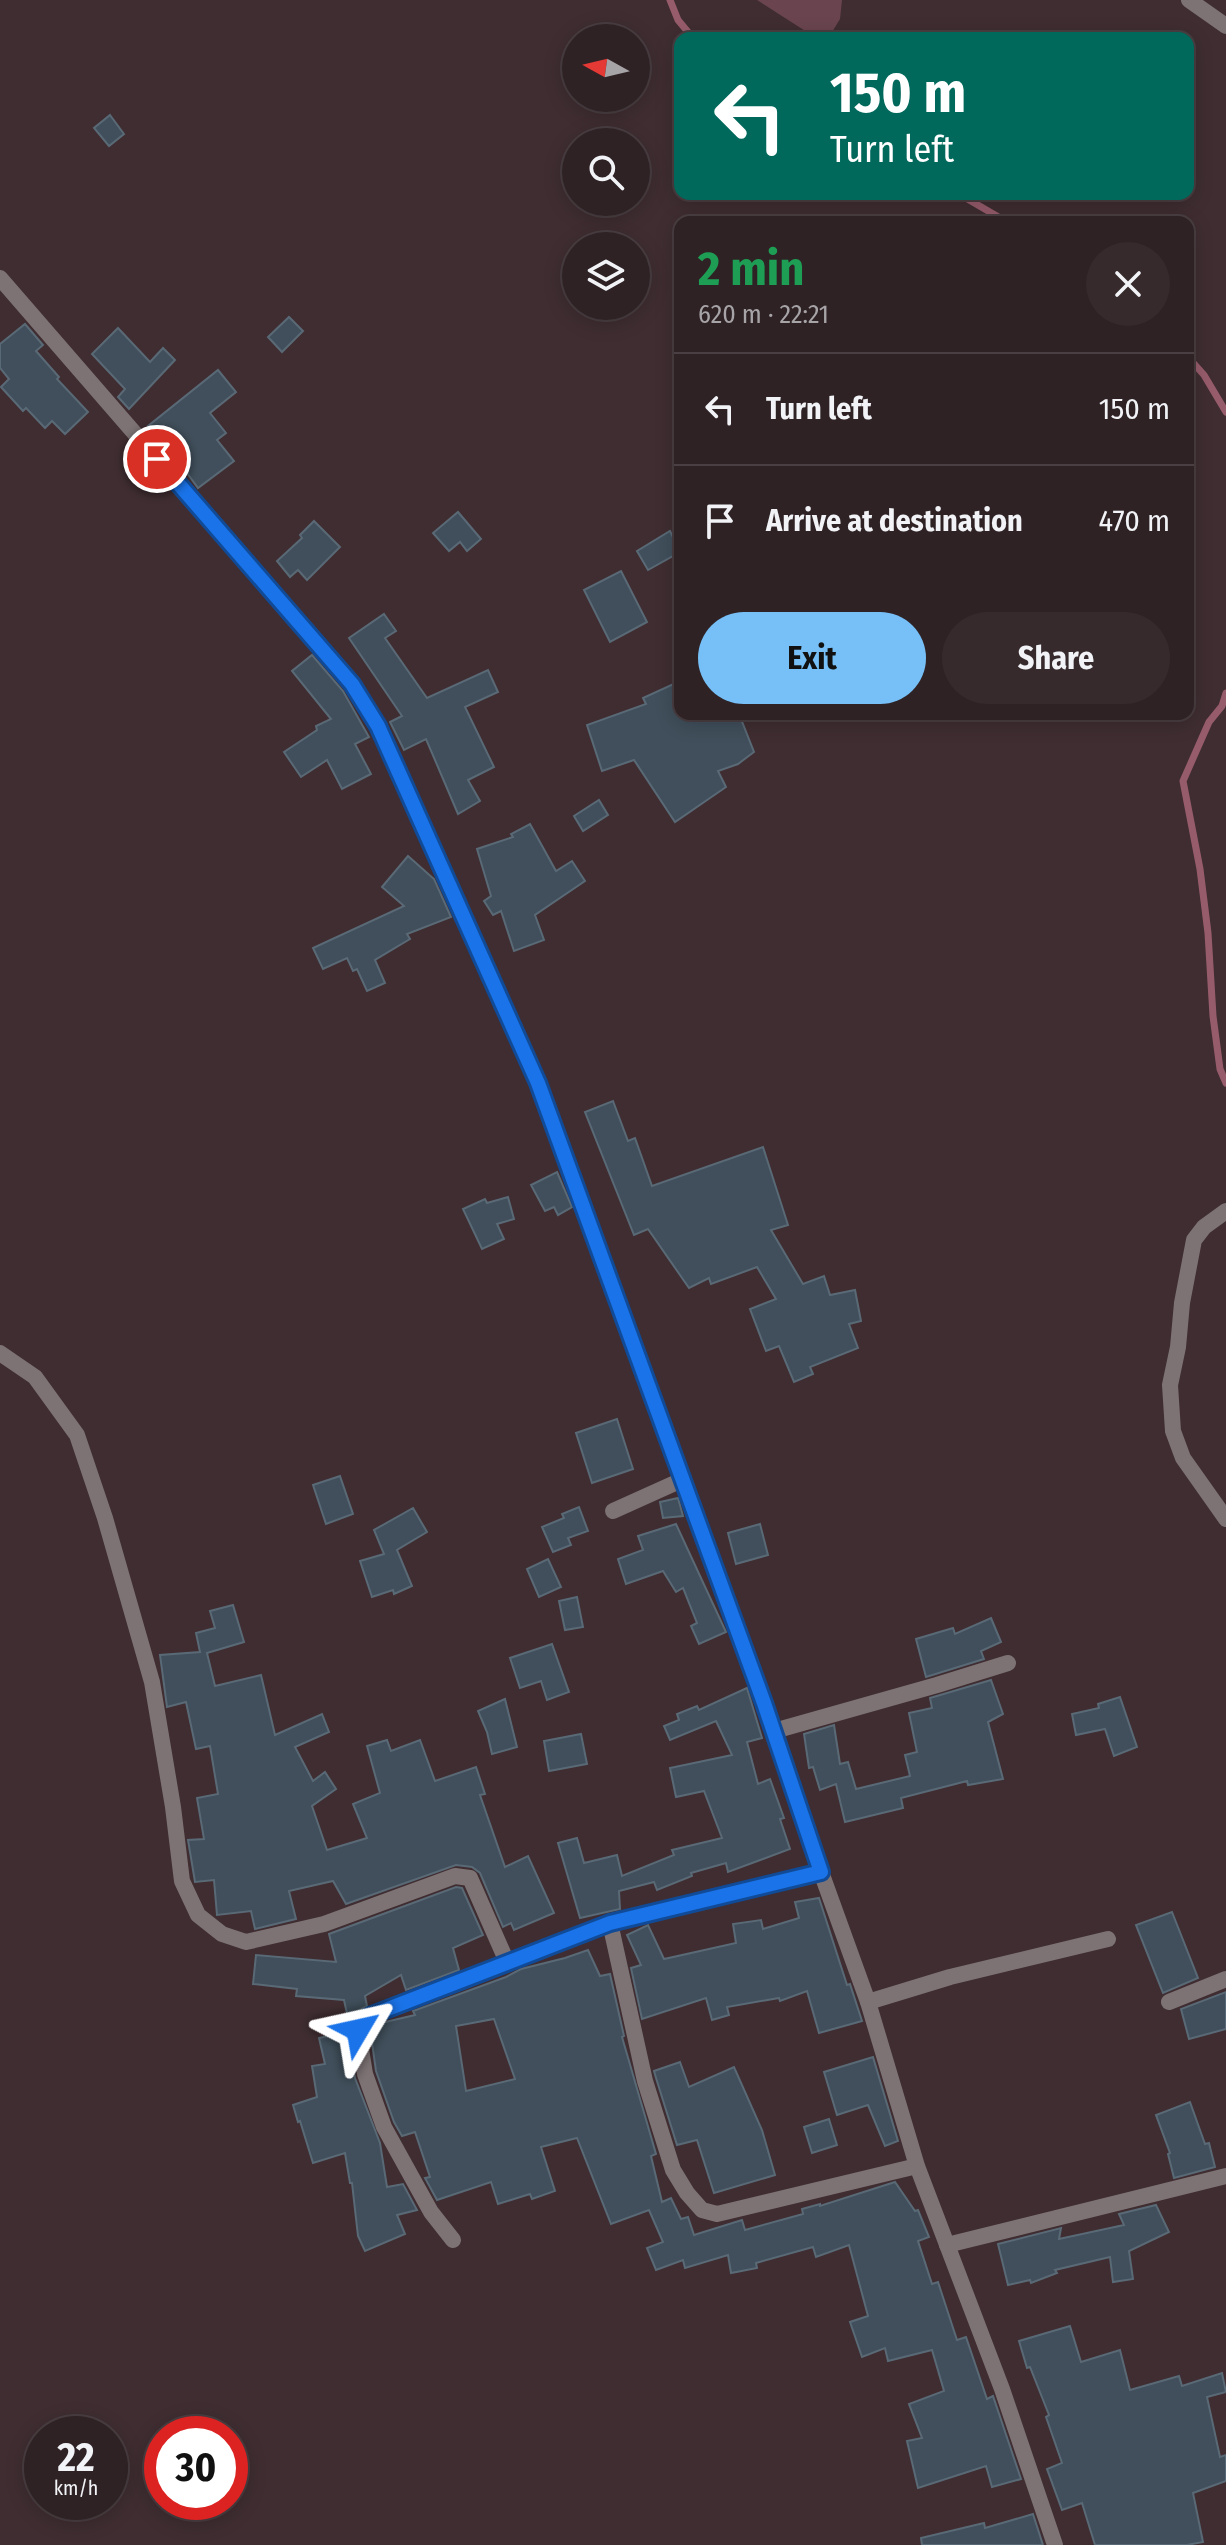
<!DOCTYPE html>
<meta charset="utf-8">
<style>
:root{--surface:#2f2225;--page:#372a2d;--text:#f1f3f6;--muted:#a7a4a7;--line:#4a3f42;--accent:#76c0f7}
body{margin:0;font-family:"Fira Sans Condensed",sans-serif;background:var(--page);color:var(--text);height:100vh;display:flex;flex-direction:column;font-size:30px;white-space:nowrap}
*{box-sizing:border-box;margin:0}
p{font-size:26px;color:var(--muted)}
.icon{flex:none;width:44px;height:44px;fill:none;stroke:currentColor;stroke-width:2;stroke-linecap:round;stroke-linejoin:round}
.map{position:relative;flex:1;overflow:hidden}
.sheet{position:absolute;left:674px;top:216px;width:520px;height:504px;display:flex;flex-direction:column;background:var(--surface);border-radius:16px;box-shadow:0 4px 20px #0003,0 0 0 2px var(--line)}
.sheet>*{flex:none}
.hud{position:absolute;left:674px;top:32px;width:520px;height:168px;border-radius:16px;box-shadow:0 4px 20px #0003,0 0 0 2px var(--line);background:#00695c;color:#fff;overflow:hidden}
.needle{width:52px;rotate:278deg}
.fabs{position:absolute;left:562px;top:24px;display:grid;gap:16px}
.fabs a{display:grid;place-items:center;width:88px;height:88px;border-radius:50%;background:var(--surface);box-shadow:0 4px 20px #0003,0 0 0 2px var(--line);font-size:40px}
.speed{position:absolute;left:24px;top:2416px;display:flex;gap:16px;font-size:40px;font-weight:700;text-align:center}
.speed>*{display:grid;place-content:center;width:104px;height:104px;border-radius:50%;background:var(--surface);box-shadow:0 4px 20px #0003,0 0 0 2px var(--line);line-height:1}
.speed small{font-size:20px;font-weight:400}
.speed .limit{border:12px solid #d22;background:#fff;color:#111}
.pin{position:absolute;display:grid;place-items:center;width:68px;height:68px;color:#fff;margin:-34px;border:4px solid #fff;border-radius:50%;box-shadow:0 2px 8px #0007}
.me{position:absolute;width:88px;margin:-44px;rotate:54deg;stroke-linejoin:round;filter:drop-shadow(0 0 6px #0008)}
.turn{display:flex;align-items:center;gap:28px;height:168px;padding:0 24px;font-size:36px}
.turn .icon{width:104px;height:104px;stroke-width:2.5}
.turn b{display:block;font-size:56px;line-height:68px}
.round{display:grid;place-items:center;flex:none;width:84px;height:84px;border-radius:42px;background:var(--page)}
.summary{display:flex;align-items:center;justify-content:space-between;height:136px;padding:0 24px}
h1{font-size:48px;font-weight:700;line-height:60px;color:#1e9e55}
.action{display:flex;gap:16px;margin-top:auto;padding:16px 24px}
.action a{flex:1;height:92px;border-radius:48px;background:var(--accent);color:#111;font-size:32px;font-weight:700;line-height:92px;text-align:center}
.action a+a{background:var(--page);color:var(--text)}
ul{padding:0;list-style:none}
li{display:flex;align-items:center;gap:24px;height:112px;padding:0 24px;border-top:2px solid var(--line)}
li div{flex:1}
li b{display:block;font-size:30px}
li em{font-style:normal}
.map>svg:first-child{display:block}
</style>
<div class="map">
<svg width="1226" height="2545" viewBox="0 0 1226 2545">
<rect width="100%" height="100%" fill="#3f2d31"/>
<!-- green -->
<path fill="#6a454f" d="M757,0h85l-2,19 -11,18 -19,-3z"/>
<g fill="none" stroke-linecap="round" stroke-linejoin="round">
<!-- stream -->
<g stroke="#975c6c" stroke-width="7">
<path d="M670,0l8,20 15,18"/>
<path d="M959,194l48,28"/>
<path d="M1188,357l16,18 22,37"/>
<path d="M1226,693l-4,13 -13,16 -26,59 17,88 8,64 5,83 7,53 6,14"/>
</g>
</g>
<!-- building -->
<g fill="#404f5b" stroke="#596975" stroke-width="2" fill-rule="evenodd">
<path d="M110,115l14,19 -15,12 -15,-18z"/>
<path d="M289,317l14,14 -21,21 -14,-15z"/>
<path d="M25,324l18,21 -7,6 23,26 -2,2 31,33 -23,22 -13,-13 -7,7 -19,-20 -3,3 -22,-24 8,-8 -9,-11v-24z"/>
<path d="M118,328l32,34 13,-14 12,12 -46,49 -11,-12 7,-8 -33,-35z"/>
<path d="M218,370l18,22 -26,21 16,20 -9,7 17,21 -36,27 -30,-41 -2,2 -18,-23z"/>
<path d="M458,512l23,27 -14,12 -7,-9 -11,9 -16,-18z"/>
<path d="M314,521l26,26 -33,33 -9,-10 -8,7 -13,-16 25,-23 -2,-3z"/>
<path d="M670,531l10,21 -32,18 -11,-19z"/>
<path d="M621,571l26,51 -37,20 -26,-52z"/>
<path d="M384,614l12,17 -11,7 42,60 61,-28 10,22 -33,15 29,60 -26,13 12,21 -22,13 -32,-75 -22,11 -14,-28 12,-6 -53,-78z"/>
<path d="M312,655l31,36 26,46 -14,7 16,30 -29,15 -15,-29 -26,17 -17,-25 33,-22 -1,-4 15,-7 -39,-48z"/>
<path d="M680,681v33h59l15,38 -16,12 -20,7 8,16 -51,35 -41,-62 -32,11 -15,-46 59,-21 -3,-6z"/>
<path d="M599,800l9,15 -25,16 -9,-15z"/>
<path d="M530,824l26,47 16,-10 13,20 -50,34 9,25 -30,11 -13,-40 -8,4 -9,-14 7,-5 -14,-47 36,-12 -2,-3z"/>
<path d="M408,856l26,23 17,38 -44,17 3,5 -35,21 10,23 -18,8 -10,-22 -4,2 -6,-13 -24,11 -10,-21 91,-42 -22,-19z"/>
<path d="M613,1101l15,40 7,-3 17,48 111,-39 25,78 -17,5 32,54 21,-8 6,19 25,-5 6,31 -12,3 9,24 -48,19 3,7 -19,8 -15,-36 -13,5 -16,-42 26,-10 -19,-32 -46,17 -2,-6 -20,10 -41,-59 -14,6 -49,-123z"/>
<path d="M557,1172l15,35 -14,8 -4,-8 -9,4 -14,-26z"/>
<path d="M508,1197l6,22 -17,5 7,15 -22,10 -19,-40 22,-10 2,4z"/>
<path d="M617,1419l16,50 -41,14 -16,-50z"/>
<path d="M340,1476l13,38 -27,10 -13,-39z"/>
<path d="M678,1498l5,18 -20,2 -3,-16z"/>
<path d="M579,1507l9,24 -20,7 3,7 -18,7 -11,-25 22,-9 -2,-4z"/>
<path d="M413,1508l14,24 -30,18 15,36 -18,8 -1,-4 -21,7 -12,-36 24,-7 -10,-24z"/>
<path d="M676,1524l50,108 -27,12 -8,-18 6,-3 -14,-35 -7,4 -13,-21 -37,13 -8,-25 25,-9 -5,-14z"/>
<path d="M760,1524l8,31 -32,9 -8,-31z"/>
<path d="M548,1559l13,28 -22,10 -12,-28z"/>
<path d="M577,1597l6,30 -18,3 -6,-29z"/>
<path d="M233,1605l11,37 -37,11 8,33 46,-11 14,60 47,-21 7,18 -34,15 18,34 12,-9 11,17 -24,17 15,44 40,-12 -14,-34 27,-11 -13,-47 20,-6 4,11 29,-11 15,41 41,-14 9,27 -5,1 25,72 23,-11 26,57 -40,17 -3,-7 -8,4 -23,-54 -8,-6 -16,-2 -110,39 -13,-23 -44,10 7,28 -41,10 -4,-18 -34,4 -3,-35 -19,2 -7,-42 16,-1 -7,-41 21,-4 -8,-48 -14,3 -10,-47 -19,5 -7,-52 40,-3 -4,-19 19,-5 -5,-17z"/>
<path d="M991,1618l10,24 -20,9 3,8 -58,18 -10,-38 37,-11 2,6z"/>
<path d="M552,1644l17,48 -22,8 -6,-19 -21,7 -10,-30z"/>
<path d="M991,1680l12,34 -15,8 15,57 -35,6 -1,-4 -66,17 2,10 -58,14 -9,-38 -16,6 -7,-23 -4,1 -5,-34 30,-9 6,39 8,-2 8,27 54,-13 -5,-21 12,-3 -8,-39 23,-5 -2,-10z"/>
<path d="M747,1688l15,50 -15,4 11,42 12,-5 14,39 -4,1 10,30 -62,23 -2,-9 -35,10 1,3 -35,14 -3,-8 -35,9 1,18 -40,9 -22,-75 19,-5 7,25 33,-8 5,21 52,-21 -2,-5 50,-12 -18,-47 -28,6 -6,-29 62,-13 -16,-34 -46,19 -6,-14 15,-6 -2,-6 20,-8 2,4z"/>
<path d="M1120,1697l17,50 -23,9 -9,-27 -29,6 -4,-21 27,-6 -1,-4z"/>
<path d="M505,1699l12,48 -25,7 -5,-22 -9,-21z"/>
<path d="M581,1734l6,30 -38,7 -5,-30z"/>
<path d="M456,1887l6,1 21,47 -30,13 6,22 -53,20 -5,-15 -36,21 2,10 -13,7 -5,10 -5,-23 -48,-4 1,-7 -44,-5 3,-29 80,7 -7,-28z"/>
<path d="M819,1898l28,87 3,-1 12,37 -43,12 -12,-42 -27,10 -1,-3 -52,9 2,8 -17,5 -6,-22 -64,21 -11,-51 10,-3 -14,-30 21,-10 16,34 72,-16 -3,-19 28,-4 2,9 36,-11 -4,-16z"/>
<path d="M1172,1912l26,66 -35,15 -27,-68z"/>
<path d="M588,1950l12,26 10,-2 14,62 -2,1 34,117 -5,2 11,46 9,-4 10,21 7,-2 6,18 48,-15 3,10 58,-16 -1,-5 18,-5v2l75,-24 20,29 3,-1 11,27 -11,4 14,43 6,-2 19,58 9,-3 21,62 6,-3 28,83 -29,8 -6,-21 -68,22 -11,-47 15,-3 -13,-34 35,-13 -12,-41 -44,11 -3,-13 -23,9 -12,-35 18,-6 -19,-71 -33,12 -3,-10 -57,16 1,5 -26,5 -3,-18 -43,13 -2,-8 -27,10 -9,-22 16,-6 -14,-32 -38,14 -34,-86 -36,9 14,44 -23,8 -2,-5 -32,10 -7,-22 -54,18 -12,-22 5,-1 -15,-45 -13,4 -8,-14 -18,-51 -6,-42 11,-6 34,-8 -2,-4 93,-34 15,-8 44,-11zM494,2019l21,60 -49,12 -10,-65z"/>
<path d="M1226,1992v37l-37,10 -8,-30z"/>
<path d="M347,2032l8,46 25,65 7,44 16,-3 14,26 -20,5 8,19 -40,17 -7,-15 -6,-53h-2l-5,-30 -32,10 -13,-42 -2,1 -5,-17 24,-8 -5,-31 13,-2 -6,-26z"/>
<path d="M873,2057l25,84 -13,5 -17,-41 -31,10 -13,-43z"/>
<path d="M680,2062l9,25 45,-20 28,63 13,45 -61,18 -17,-53 -20,5 -21,-67 -2,-7z"/>
<path d="M1190,2102l15,42 4,-1 6,24 -41,11 -6,-24 2,-1 -14,-38z"/>
<path d="M829,2119l8,26 -25,8 -8,-26z"/>
<path d="M1156,2205l13,27 -40,19 4,28 -20,3 -3,-25 -55,13 2,3 -26,10 -1,-3 -22,5 -10,-41 63,-16 -2,11 65,-14 -5,-11z"/>
<path d="M1070,2326l11,36 39,-12 10,40 49,-14 3,10 40,-13 4,19 -19,5 13,60 6,-2v26l-33,12 10,49 -16,3h-92l-13,-42 -20,7 -15,-41 15,-6 -16,-46 3,-2 -19,-48 -3,1 -8,-27z"/>
<path d="M1033,2514l10,31h-121l-1,-7 63,-15 1,5z"/>
</g>
<g fill="none" stroke-linecap="round" stroke-linejoin="round">
<!-- street -->
<g stroke="#7d7375" stroke-width="16">
<path d="M1189,0l37,26"/>
<path d="M0,278l352,406 26,42 160,357 236,648 47,141 47,130 49,164 85,223 53,156"/>
<path d="M1226,1211l-22,16 -10,13 -12,63 -4,44 -8,38 3,46 10,27 43,61"/>
<path d="M0,1353l35,24 42,58 28,83 47,164 21,125 9,74 16,34 24,19 24,8 78,-18 131,-48 15,2 37,84"/>
<path d="M613,1511l71,-32"/>
<path d="M774,1731l163,-46 71,-22"/>
<path d="M610,1923l35,158 28,89 14,23 15,17 15,4 200,-48"/>
<path d="M868,2002l82,-25 158,-38"/>
<path d="M1169,2002l57,-23"/>
<path d="M453,2240l-22,-28 -47,-85 -19,-53 -7,-44 3,-8 11,-7 238,-92 211,-51"/>
<path d="M947,2245l279,-69"/>
</g>
</g>
<g fill="none" stroke-linecap="round" stroke-linejoin="round">
<!-- route casing -->
<g stroke="#114b97" stroke-width="20">
<path id="route" d="M157,459l195,225 26,42 160,357 226,620 57,169 -211,51 -238,92 -11,7 -3,8"/>
</g>
<!-- route -->
<use href="#route" stroke="#1a73e8" stroke-width="14"/>
</g>
</svg>
<div class="fabs">
<a><svg class="needle" viewBox="-14 -14 28 28"><path d="M0-13l5 13h-10z" fill="#e53935"/><path d="M0 13l5-13h-10z" fill="#a7a4a7"/></svg></a>
<a><svg class="icon" aria-label="search" viewBox="0 0 24 24"><circle cx="10" cy="10" r="6"/><path d="M15 15l6 6"/></svg></a>
<a><svg class="icon" aria-label="layers" viewBox="0 0 24 24"><path d="M12 4l9 5-9 5-9-5zM3 14l9 5 9-5"/></svg></a>
</div>
<div class="speed"><div>22<small>km/h</small></div><div class="limit">30</div></div>
<div class="pin" style="left:157px;top:459px;background:#d93025"><svg class="icon" aria-label="arrive" viewBox="0 0 24 24"><path d="M6 21V4h12l-3 4 3 4H6"/></svg></div>
<svg class="me" style="left:358px;top:2030px" viewBox="-20 -20 40 40"><path d="M0-17L14 15 0 8-14 15z" fill="#1a73e8" stroke="#fff" stroke-width="4"/></svg>
<div class="hud">
<div class="turn"><svg class="icon" aria-label="left" viewBox="0 0 24 24"><path d="M17 20v-9H6M10 6l-5 5 5 5"/></svg><div><b>150 m</b>Turn left</div></div>
</div>
<section class="sheet">
<div class="summary"><div><h1>2 min</h1><p>620 m · 22:21</p></div><a class="round"><svg class="icon" aria-label="close" viewBox="0 0 24 24"><path d="M6 6l12 12M18 6L6 18"/></svg></a></div>
<ul>
<li><svg class="icon" aria-label="left" viewBox="0 0 24 24"><path d="M17 20v-9H6M10 6l-5 5 5 5"/></svg><div><b>Turn left</b></div><em>150 m</em></li>
<li><svg class="icon" aria-label="arrive" viewBox="0 0 24 24"><path d="M6 21V4h12l-3 4 3 4H6"/></svg><div><b>Arrive at destination</b></div><em>470 m</em></li>
</ul>
<div class="action"><a>Exit</a><a>Share</a></div>
</section>
</div>
